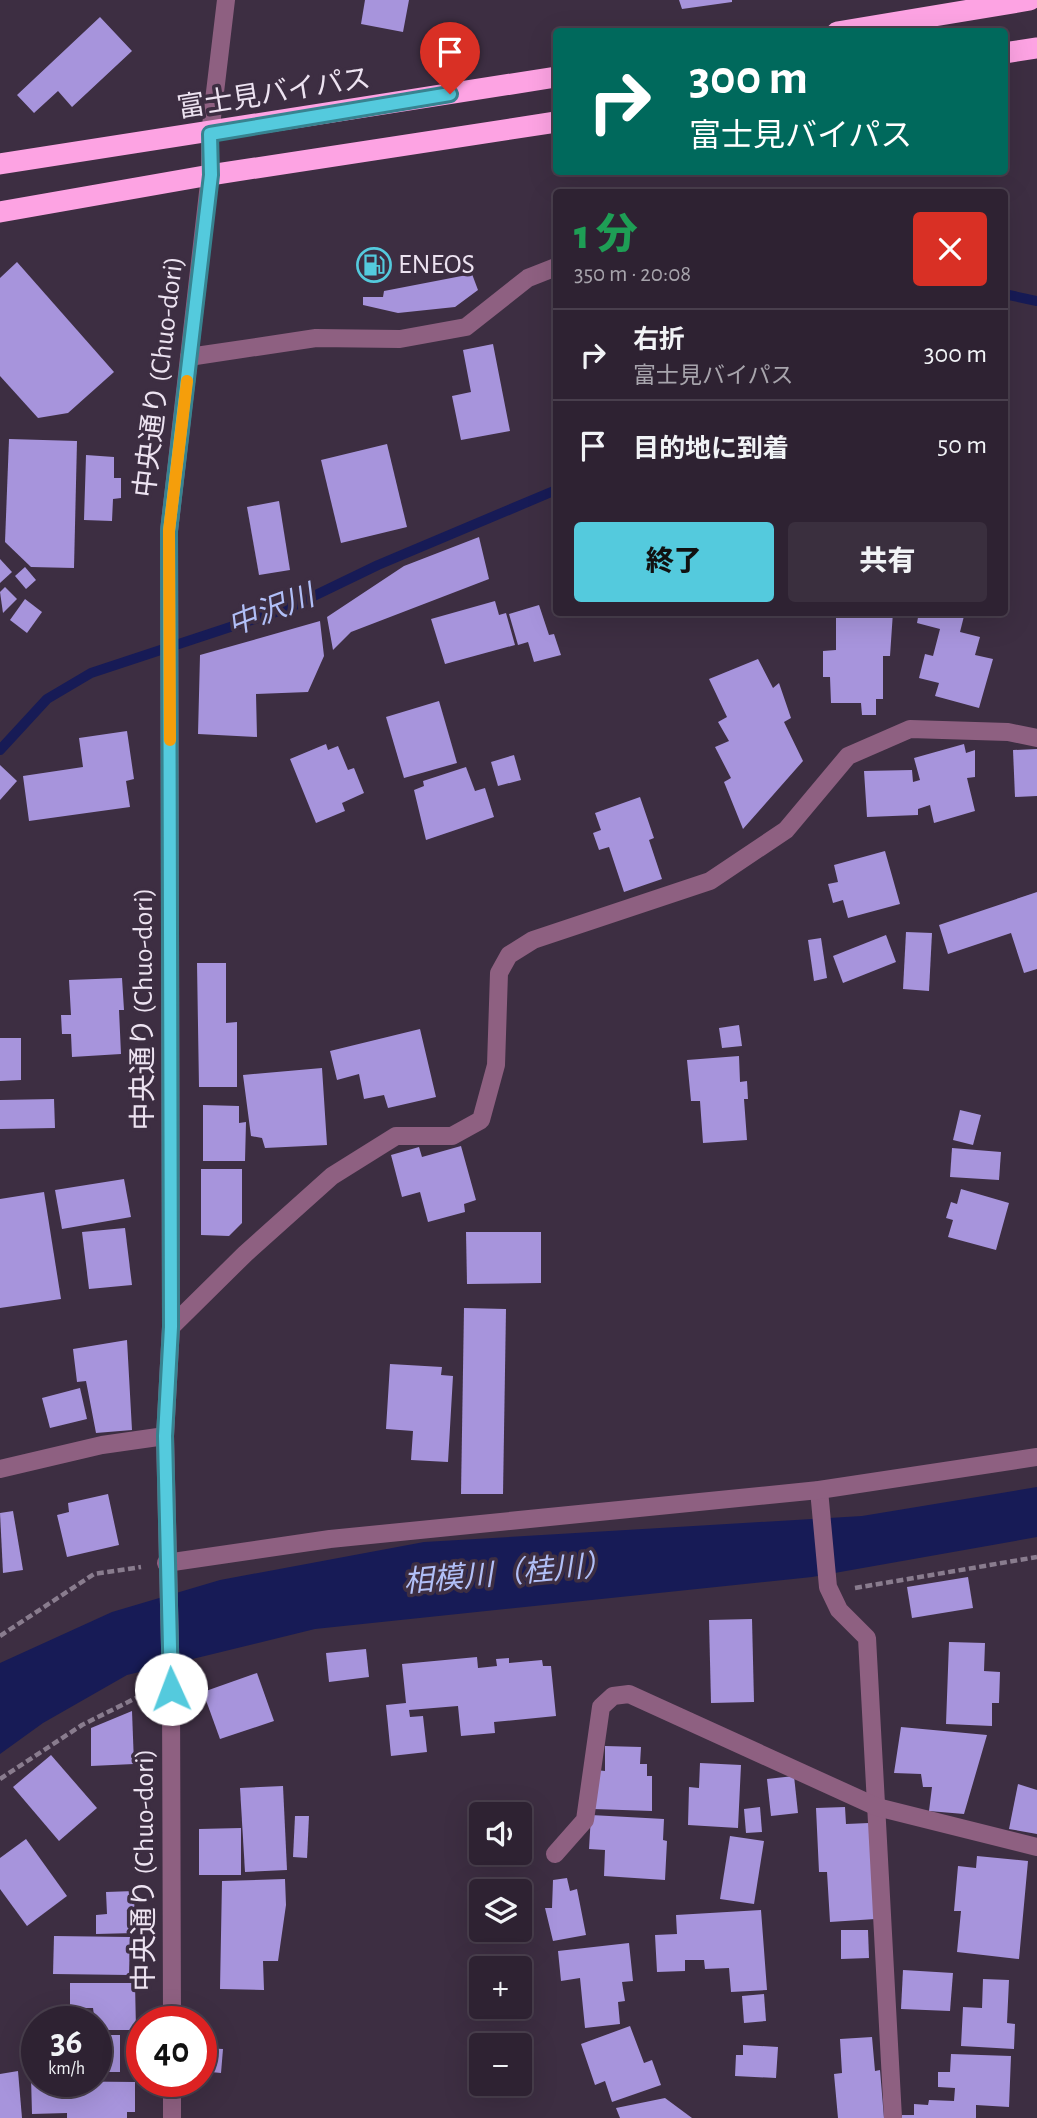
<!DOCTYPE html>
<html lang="ja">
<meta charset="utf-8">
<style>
:root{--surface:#2e2232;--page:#3a2f3e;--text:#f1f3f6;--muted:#a7a4ac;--line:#493f4d;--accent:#54cadd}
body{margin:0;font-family:"Alegreya Sans","Noto Sans JP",sans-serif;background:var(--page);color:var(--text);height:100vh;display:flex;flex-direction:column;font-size:26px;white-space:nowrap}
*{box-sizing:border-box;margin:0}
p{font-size:23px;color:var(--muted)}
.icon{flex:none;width:38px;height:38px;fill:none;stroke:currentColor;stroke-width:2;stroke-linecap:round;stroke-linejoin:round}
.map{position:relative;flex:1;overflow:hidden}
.drawer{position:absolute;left:553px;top:189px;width:455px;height:427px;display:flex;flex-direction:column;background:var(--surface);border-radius:7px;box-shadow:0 7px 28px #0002,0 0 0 2px var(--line)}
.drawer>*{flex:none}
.hud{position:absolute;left:553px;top:28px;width:455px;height:147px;border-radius:7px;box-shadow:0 7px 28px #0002,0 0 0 2px var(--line);background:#00695c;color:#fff;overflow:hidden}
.tools{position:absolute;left:469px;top:1802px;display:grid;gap:14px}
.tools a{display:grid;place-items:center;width:63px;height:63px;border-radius:7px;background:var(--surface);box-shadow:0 7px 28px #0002,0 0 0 2px var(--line);font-size:35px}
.speed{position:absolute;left:21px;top:2006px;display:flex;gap:14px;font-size:35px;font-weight:700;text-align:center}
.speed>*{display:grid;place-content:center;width:91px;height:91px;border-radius:50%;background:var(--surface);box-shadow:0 7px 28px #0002,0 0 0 2px var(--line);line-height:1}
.speed small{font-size:18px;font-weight:400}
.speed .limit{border:10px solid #d22;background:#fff;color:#111}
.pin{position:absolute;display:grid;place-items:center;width:60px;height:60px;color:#fff;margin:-72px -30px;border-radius:50% 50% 50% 0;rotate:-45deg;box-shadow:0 0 7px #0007}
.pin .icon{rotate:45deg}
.me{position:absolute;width:77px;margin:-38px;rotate:358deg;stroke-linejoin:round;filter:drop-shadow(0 0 5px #0008)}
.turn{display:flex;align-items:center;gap:24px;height:147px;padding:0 21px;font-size:32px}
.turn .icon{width:91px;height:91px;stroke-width:2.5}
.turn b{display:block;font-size:49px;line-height:60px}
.round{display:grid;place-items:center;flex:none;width:74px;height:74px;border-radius:7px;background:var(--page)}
.head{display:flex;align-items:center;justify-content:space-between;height:119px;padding:0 21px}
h1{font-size:42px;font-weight:800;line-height:52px;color:#1e9e55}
.button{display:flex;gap:14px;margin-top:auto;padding:14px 21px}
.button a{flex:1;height:80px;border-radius:7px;background:var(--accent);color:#111;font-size:28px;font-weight:800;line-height:80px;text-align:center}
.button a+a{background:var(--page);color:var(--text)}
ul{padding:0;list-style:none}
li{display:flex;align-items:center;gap:21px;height:91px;padding:0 21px;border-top:2px solid var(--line)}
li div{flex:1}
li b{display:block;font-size:26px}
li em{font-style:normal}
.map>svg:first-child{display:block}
</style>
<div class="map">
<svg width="1037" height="2118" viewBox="0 0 1037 2118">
<rect width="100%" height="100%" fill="#3d2e42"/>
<!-- water -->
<path fill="#171b56" d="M1037,1487v50l-225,40 -497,52 -188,46 -84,48 -43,31v-91l112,-51 108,-32 204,-38 438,-26z"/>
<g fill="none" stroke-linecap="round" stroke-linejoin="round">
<!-- stream -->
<g stroke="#171b56" stroke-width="10">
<path d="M1004,294l33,7"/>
<path d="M0,750l47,-51 44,-26 200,-66 87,-42 178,-75"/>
</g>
</g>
<!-- building -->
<g fill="#a794dc">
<path d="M365,0h44l-6,32 -42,-8z"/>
<path d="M679,0h53v2l-50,7z"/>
<path d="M100,17l32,34 -60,56 -14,-16 -24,22 -17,-18z"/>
<path d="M17,262l97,110 -46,41 -30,5 -38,-42v-98z"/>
<path d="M472,274l6,16 -23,17 -57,6 -35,-8v-8h20l1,-6z"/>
<path d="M493,344l17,87 -49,9 -9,-44 19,-4 -8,-42z"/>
<path d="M9,439l68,2 -3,127 -43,-1 -26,-25z"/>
<path d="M387,444l20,83 -66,16 -20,-83z"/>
<path d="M86,455l28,2v21h7v20l-8,1 -1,22 -28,-1z"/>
<path d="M279,501l11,69 -31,5 -12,-68z"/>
<path d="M479,537l10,42 -138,53 -18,18 -6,-33 77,-51z"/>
<path d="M0,559l12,13 -12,11z"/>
<path d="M25,567l11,13 -10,9 -11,-13z"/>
<path d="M5,587l12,12 -14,14 -3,-21z"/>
<path d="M25,599l17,13 -15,21 -17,-13z"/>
<path d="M495,601l4,14 7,-2 9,32 -70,19 -14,-45z"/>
<path d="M539,605l10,30 5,-1 7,21 -27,7 -6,-20 -10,3 -9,-31z"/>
<path d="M836,612h57l-3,44h-7v43h-7v16h-14l-1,-12h-30l-1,-26h-7v-26l13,-1z"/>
<path d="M919,612h46l-5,20 20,5 -5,18 18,4 -14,49 -44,-12 4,-13 -20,-5 6,-24 8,2 7,-27 -23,-6z"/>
<path d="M320,621l4,35 -16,36 -52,2 1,43 -59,-3 2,-79z"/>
<path d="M758,659l15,29 6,-5 12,35 -7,4 19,39 -60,68 -19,-47 7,-4 -16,-31 14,-6 -11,-19 9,-5 -18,-38z"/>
<path d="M439,701l18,62 -53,15 -18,-61z"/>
<path d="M127,731l7,48 -8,2 4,26 -101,14 -6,-45 60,-9 -4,-29z"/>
<path d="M326,744l2,6 10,-4 10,24 6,-2 10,25 -22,10 3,8 -29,12 -26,-64z"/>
<path d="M964,744l2,9 9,-3v27l-8,1 8,33 -41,12 -4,-18 -12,4v6l-51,2 -3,-46 48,-1 1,12 7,-2 -6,-22z"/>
<path d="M1037,749v47l-22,1 -2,-47z"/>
<path d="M514,755l7,25 -23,6 -7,-24z"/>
<path d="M0,765l17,16 -17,19z"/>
<path d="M466,767l9,24 10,-3 9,29 -68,23 -12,-50 10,-4 -1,-5z"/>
<path d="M640,797l14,41 -5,2 13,39 -38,13 -15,-45 -10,3 -6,-17 8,-3 -6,-17z"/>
<path d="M885,851l15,53 -52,14 -5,-18 -10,3 -5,-19 10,-2 -4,-17z"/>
<path d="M1037,892v77l-13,4 -13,-40 -63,21 -9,-29z"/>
<path d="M906,932l26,1 -3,58 -26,-2z"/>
<path d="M886,935l10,27 -53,21 -10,-27z"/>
<path d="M821,938l6,40 -13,3 -6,-41z"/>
<path d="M197,963h29v60l11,-1v65h-38z"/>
<path d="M122,978l2,32h-5l2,44 -49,3 -1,-23h-9l-1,-19h10l-2,-35z"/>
<path d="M739,1025l3,21 -20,2 -3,-20z"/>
<path d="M420,1029l16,68 -48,11 -4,-13 -20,4 -5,-25 -22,6 -7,-29z"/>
<path d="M0,1038h21v42l-21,1z"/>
<path d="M739,1056l1,26 7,-1 1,18h-4l3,41 -44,3 -3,-42h-9l-4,-41z"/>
<path d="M322,1068l5,77 -62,3 -3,-10 -11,-2 -8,-61z"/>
<path d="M54,1099l1,29 -55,1v-29z"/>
<path d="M203,1105l36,1v17l7,-1 -1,39h-42z"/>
<path d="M960,1110l21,5 -8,30 -20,-5z"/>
<path d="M461,1146l15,54 -12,4 1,8 -37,10 -8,-30 -18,5 -11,-42 28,-8 3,10z"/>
<path d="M952,1148l49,4 -2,28 -49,-3z"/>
<path d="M201,1169h41v54l-13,13 -28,-1z"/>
<path d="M124,1179l7,38 -69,12 -7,-39z"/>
<path d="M961,1189l48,14 -13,47 -48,-13 5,-17 -7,-2 5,-16 6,2z"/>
<path d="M44,1192l17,107 -61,9v-109z"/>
<path d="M125,1228l7,57 -43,4 -7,-57z"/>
<path d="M466,1232h75v51l-74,1z"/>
<path d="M464,1308l42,1 -3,185h-42z"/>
<path d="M127,1340l5,90 -36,3 -10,-52 -9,1 -4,-33z"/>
<path d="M390,1364l52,3 -1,8 12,1 -5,86 -37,-2 2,-29 -27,-2z"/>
<path d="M80,1388l7,31 -37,9 -8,-30z"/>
<path d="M108,1494l11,51 -52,12 -10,-42 12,-3 -1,-9z"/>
<path d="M13,1511l10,59 -20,3 -3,-60z"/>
<path d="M968,1577l5,31 -61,10 -5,-31z"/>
<path d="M752,1619l2,83 -43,1 -2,-83z"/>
<path d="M949,1642l36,1 -1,28 16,1 -1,31h-7v23l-46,-2z"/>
<path d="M366,1649l3,28 -40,5 -3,-29z"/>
<path d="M477,1657l1,11 19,-2 -1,-7 13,-1v5l33,-3 1,6h8l5,50 -62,6 1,11 -34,3 -3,-30 -49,4 1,7 13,-1 4,36 -36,4 -5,-51 20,-2 -4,-39z"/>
<path d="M257,1673l17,48 -54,18 -17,-47z"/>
<path d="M132,1711l2,53 -43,2v-38z"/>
<path d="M901,1727l86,8 -23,79 -35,-3 3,-24h-9l-2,-13 -27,-1z"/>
<path d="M605,1746l36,1 -1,17h7v12h5v35l-59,-2 2,-39 10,1z"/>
<path d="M51,1755l46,53 -38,33 -46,-54z"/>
<path d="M700,1763l41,2 -3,63 -50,-3 1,-38 10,1z"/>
<path d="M794,1776l4,37 -27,3 -4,-37z"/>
<path d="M1018,1784l19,6v44l-28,-5z"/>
<path d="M283,1786l4,84 -42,2 -5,-84z"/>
<path d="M760,1807l2,25 -16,1 -2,-24z"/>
<path d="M845,1807l1,17 23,-1 6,96 -45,3 -3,-50h-8l-3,-64z"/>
<path d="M591,1815l73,4 -1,21 4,1 -2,39 -61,-4 1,-26 -16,-1z"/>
<path d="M295,1816h14l-2,42 -14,-1z"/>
<path d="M241,1828v47h-42v-46z"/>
<path d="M730,1836l34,5 -10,63 -34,-5z"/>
<path d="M26,1839l41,57 -40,30 -27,-37v-31z"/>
<path d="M977,1856l51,5 -9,98 -62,-7 4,-41h-7l4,-45 18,2z"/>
<path d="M567,1878l3,13 7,-2 9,46 -33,6 -8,-33h7l1,-28z"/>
<path d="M285,1879l1,26 -8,56h-15l1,29 -44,-1 2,-108z"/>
<path d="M134,1891l1,42 -39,1v-19l11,-1 -1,-22z"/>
<path d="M761,1910l6,80 -36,2 -2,-24 -24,1 -1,-9h-19v11l-28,1 -2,-37 22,-1 -1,-19z"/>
<path d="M841,1930h27l1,28 -28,1z"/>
<path d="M54,1936l76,1 -1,38 -76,-1z"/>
<path d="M629,1943l4,38 -11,1 3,19 -7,1 2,22 -35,4 -5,-50 -19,3 -3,-30z"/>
<path d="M903,1970l50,3 -3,38 -49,-2z"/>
<path d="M983,1979l26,1 -2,43 8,1 -1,25 -53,-3 2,-39 19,1z"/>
<path d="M70,1983h65l1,47h-40l-3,-22h-23z"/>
<path d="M764,1994l2,27 -22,2 -2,-27z"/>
<path d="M630,2026l14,37 8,-3 9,25 -49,17 -7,-21 -10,4 -14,-41z"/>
<rect x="96" y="2035" width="24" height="37"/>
<path d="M872,2037l3,34 5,-1 4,48h-46l-4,-44 8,-1 -2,-34z"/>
<path d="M743,2045l35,2 -2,31 -41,-2 1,-21h7z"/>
<path d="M202,2048l21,1 -2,24 -20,-2z"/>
<path d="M951,2054l60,2 -2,51 -33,-2v13h-74v-3h12v-11l14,1 1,-5 25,1 1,-13 -17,-1v-15h12z"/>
<path d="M18,2071l4,47h-22v-44z"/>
<path d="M31,2077h6v4l98,1v30h-8v6h-60v-5l-35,1z"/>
<path d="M665,2098l27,20h-72l-4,-10z"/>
</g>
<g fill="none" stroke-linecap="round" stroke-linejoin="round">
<!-- path -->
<g stroke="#897c8e" stroke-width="4.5" stroke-dasharray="7 3.5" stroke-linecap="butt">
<path d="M855,1588l182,-31"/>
<path d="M0,1636l94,-62 47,-7"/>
<path d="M0,1779l82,-54 64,-32"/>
</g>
<!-- minor -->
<g stroke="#8e6081" stroke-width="18">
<path d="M189,357l127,-19 84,1 66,-12 62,-49 28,-11"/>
<path d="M171,1327l74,-73 87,-78 64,-40h56l29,-16 15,-55 3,-92 10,-18 24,-15 177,-59 76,-51 62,-74 62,-27 98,3 29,6"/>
<path d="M0,1469l102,-24 63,-9"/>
<path d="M819,1490l9,97 11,23 28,28 26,480"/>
<path d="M166,1563l164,-24 489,-49 218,-33"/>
<path d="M555,1854l30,-34 16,-113 12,-11 16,-2 248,113 160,40"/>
<path d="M172,2021l-1,-332 -6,-253 6,-109 -2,-796 41,-356v-41l16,-134"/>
<path d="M172,2081v37"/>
</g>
<!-- highway -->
<g stroke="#fda3e3" stroke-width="21">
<path d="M837,32l193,-32"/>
<path d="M1004,53l33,-5"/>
<path d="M0,164l556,-87"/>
<path d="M0,212l210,-37 346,-53"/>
</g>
</g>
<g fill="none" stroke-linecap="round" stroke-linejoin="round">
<!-- route casing -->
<g stroke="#378390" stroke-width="18">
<path id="route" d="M171,1689l-6,-253 6,-109 -2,-796 42,-356 -1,-41 240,-40"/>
</g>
<!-- route -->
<use href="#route" stroke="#54cadd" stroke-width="12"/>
<!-- slow -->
<path stroke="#f59e0b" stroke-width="12" d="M170,740l-1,-209 18,-150"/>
</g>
<!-- icons -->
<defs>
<g id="fuel-ring" transform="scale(1.75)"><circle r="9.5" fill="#3d2e42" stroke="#54cadd" stroke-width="1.5"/><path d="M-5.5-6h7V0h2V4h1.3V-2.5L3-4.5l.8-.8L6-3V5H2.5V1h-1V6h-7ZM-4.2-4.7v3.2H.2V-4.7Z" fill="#54cadd"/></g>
</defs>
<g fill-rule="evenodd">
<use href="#fuel-ring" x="374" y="265"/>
</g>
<g text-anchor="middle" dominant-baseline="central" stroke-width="7" stroke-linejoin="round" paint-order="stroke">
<!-- street labels -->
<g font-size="28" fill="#ede3f1" stroke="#3d2e42">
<text transform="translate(274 94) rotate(-9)">富士見バイパス</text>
<text transform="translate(160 377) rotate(-83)">中央通り (Chuo-dori)</text>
<text transform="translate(144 1009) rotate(-90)">中央通り (Chuo-dori)</text>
<text transform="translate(145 1870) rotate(-90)">中央通り (Chuo-dori)</text>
</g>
<!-- poi labels -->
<g font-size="28" fill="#ede3f1" stroke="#3d2e42" text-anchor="start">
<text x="398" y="265">ENEOS</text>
</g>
<!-- water labels -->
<g font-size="30" font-style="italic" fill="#b1bff7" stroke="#3d2e42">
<text transform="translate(271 611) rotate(-21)">中沢川</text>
<text transform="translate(508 1574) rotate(-5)">相模川（桂川）</text>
</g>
</g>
</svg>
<div class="tools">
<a><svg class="icon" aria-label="sound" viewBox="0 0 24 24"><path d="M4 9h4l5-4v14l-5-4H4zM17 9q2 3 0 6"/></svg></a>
<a><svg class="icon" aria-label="layers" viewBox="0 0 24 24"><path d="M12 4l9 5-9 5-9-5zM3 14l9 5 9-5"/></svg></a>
<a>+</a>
<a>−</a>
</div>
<div class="speed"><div>36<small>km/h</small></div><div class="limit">40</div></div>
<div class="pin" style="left:450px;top:94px;background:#d93025"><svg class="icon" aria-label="arrive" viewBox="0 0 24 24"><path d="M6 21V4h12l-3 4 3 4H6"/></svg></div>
<svg class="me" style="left:171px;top:1689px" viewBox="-20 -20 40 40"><circle r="19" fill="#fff"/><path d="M0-13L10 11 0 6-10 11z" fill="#54cadd"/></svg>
<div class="hud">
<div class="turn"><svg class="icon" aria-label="right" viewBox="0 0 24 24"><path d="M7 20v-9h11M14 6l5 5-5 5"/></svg><div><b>300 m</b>富士見バイパス</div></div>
</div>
<section class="drawer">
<div class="head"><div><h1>1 分</h1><p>350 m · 20:08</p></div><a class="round" style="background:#d93025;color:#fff"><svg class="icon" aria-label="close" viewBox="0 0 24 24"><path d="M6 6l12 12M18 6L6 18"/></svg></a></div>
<ul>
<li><svg class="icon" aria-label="right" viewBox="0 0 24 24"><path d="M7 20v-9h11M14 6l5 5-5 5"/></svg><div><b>右折</b><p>富士見バイパス</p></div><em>300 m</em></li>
<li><svg class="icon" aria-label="arrive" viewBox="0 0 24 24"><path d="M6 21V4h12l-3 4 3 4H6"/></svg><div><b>目的地に到着</b></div><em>50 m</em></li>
</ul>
<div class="button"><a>終了</a><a>共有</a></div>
</section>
</div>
